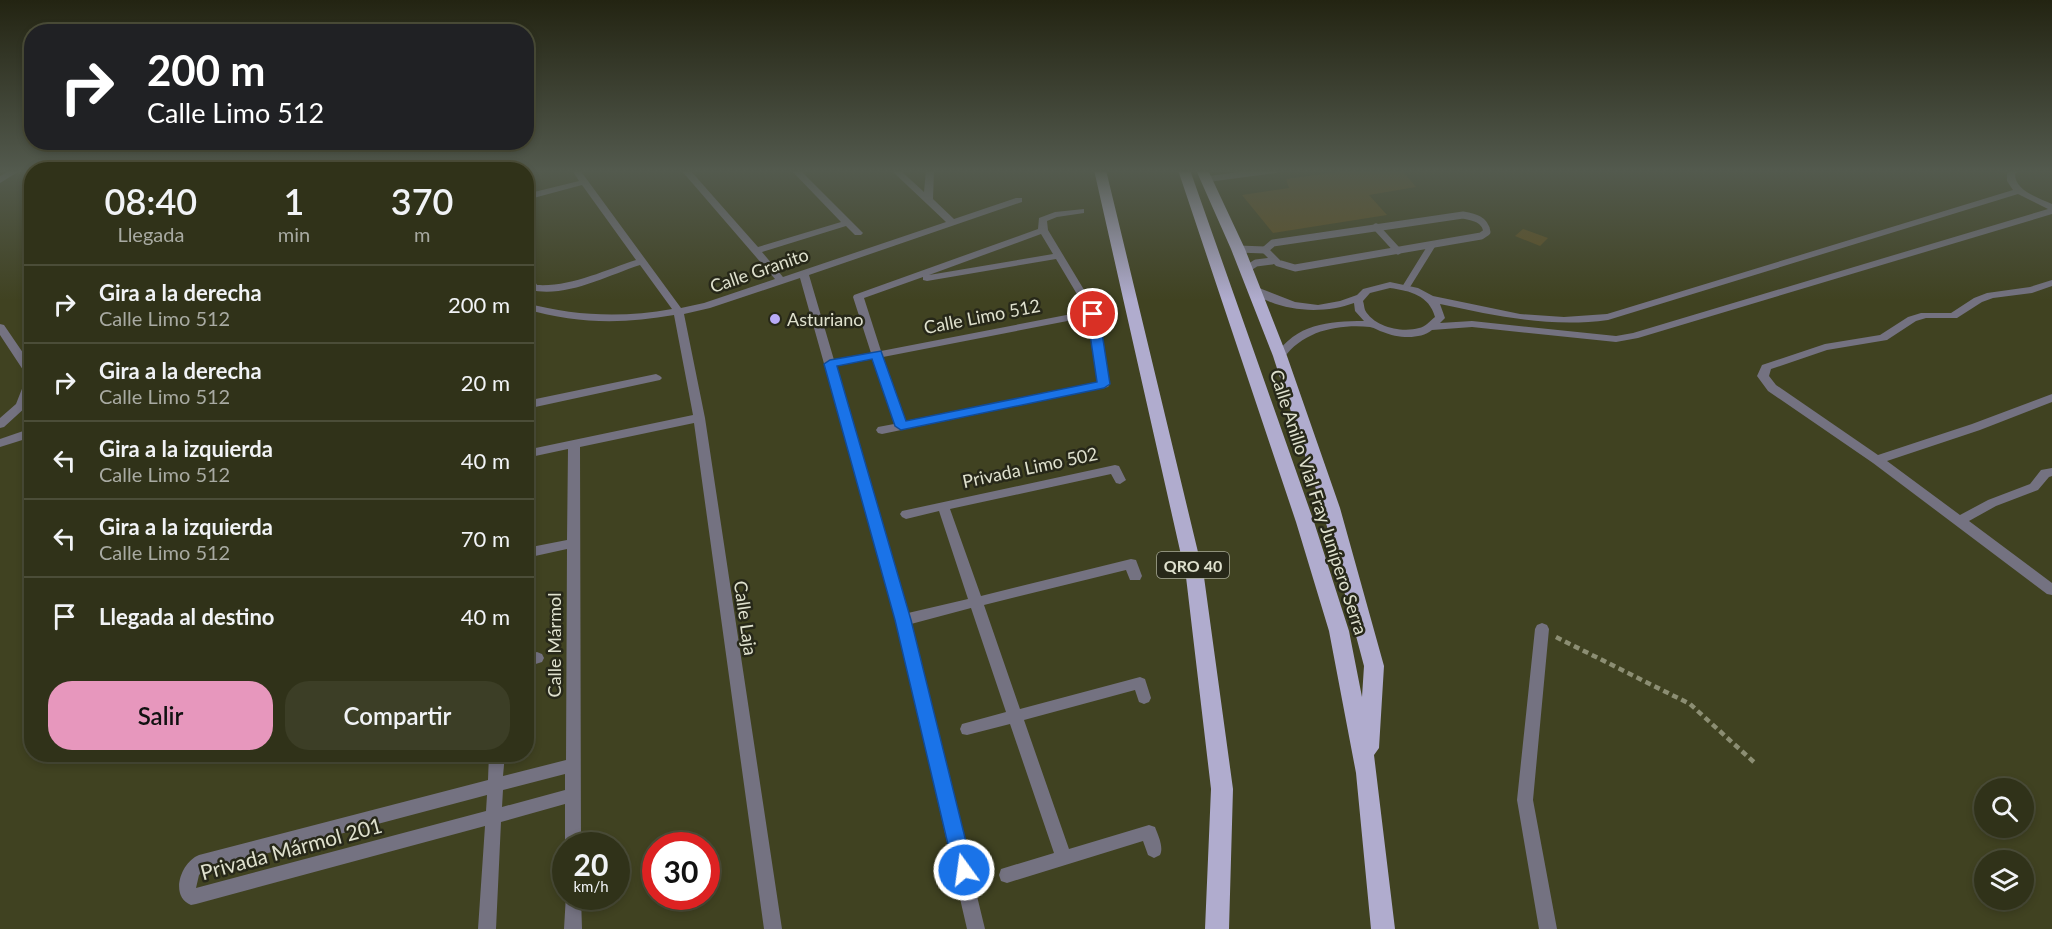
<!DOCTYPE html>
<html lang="es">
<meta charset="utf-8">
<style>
:root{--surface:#303219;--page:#3c3e26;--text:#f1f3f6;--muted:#a8aaa2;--line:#4b4d38;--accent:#e797bd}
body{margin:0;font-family:Lato,sans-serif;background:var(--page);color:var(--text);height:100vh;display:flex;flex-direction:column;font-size:22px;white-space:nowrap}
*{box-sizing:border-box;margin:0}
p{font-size:20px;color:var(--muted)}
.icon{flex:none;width:33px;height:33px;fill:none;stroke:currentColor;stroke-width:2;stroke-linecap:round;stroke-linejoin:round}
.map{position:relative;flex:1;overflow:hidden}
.drawer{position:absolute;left:24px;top:162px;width:510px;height:600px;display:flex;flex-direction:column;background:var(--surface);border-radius:24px;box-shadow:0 3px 9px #0003,0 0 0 2px var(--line)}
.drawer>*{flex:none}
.guide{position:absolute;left:24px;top:24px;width:510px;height:126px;border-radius:24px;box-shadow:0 3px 9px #0003,0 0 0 2px var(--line);background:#202124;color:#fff;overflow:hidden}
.tools{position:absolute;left:1974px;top:778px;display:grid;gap:12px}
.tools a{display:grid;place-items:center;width:60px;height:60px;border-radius:50%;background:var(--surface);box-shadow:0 3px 9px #0003,0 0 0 2px var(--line);font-size:30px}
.speed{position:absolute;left:552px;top:832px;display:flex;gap:12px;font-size:30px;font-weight:700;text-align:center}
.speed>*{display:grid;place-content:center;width:78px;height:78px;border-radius:50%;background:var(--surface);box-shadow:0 3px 9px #0003,0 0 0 2px var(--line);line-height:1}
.speed small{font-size:15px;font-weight:400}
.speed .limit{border:9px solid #d22;background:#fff;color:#111}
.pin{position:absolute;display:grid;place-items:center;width:51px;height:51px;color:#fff;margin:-26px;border:3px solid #fff;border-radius:50%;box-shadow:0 2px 6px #0007}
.me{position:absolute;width:66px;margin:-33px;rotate:346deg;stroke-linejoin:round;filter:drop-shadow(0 0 4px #0008)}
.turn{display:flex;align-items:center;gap:21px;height:126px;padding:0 24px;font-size:27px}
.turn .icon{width:78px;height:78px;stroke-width:2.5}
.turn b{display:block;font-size:42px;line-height:51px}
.eta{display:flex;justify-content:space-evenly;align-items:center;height:102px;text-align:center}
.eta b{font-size:36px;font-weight:600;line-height:42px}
.button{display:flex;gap:12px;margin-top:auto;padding:12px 24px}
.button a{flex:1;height:69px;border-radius:24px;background:var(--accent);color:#111;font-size:24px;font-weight:600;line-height:69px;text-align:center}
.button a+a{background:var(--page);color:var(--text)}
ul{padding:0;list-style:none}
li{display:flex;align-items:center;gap:18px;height:78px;padding:0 24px;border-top:2px solid var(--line)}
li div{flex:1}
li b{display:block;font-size:22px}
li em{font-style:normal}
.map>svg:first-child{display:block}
</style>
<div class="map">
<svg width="2052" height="929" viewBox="0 0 2052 929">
<rect width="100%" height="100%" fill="#404221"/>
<!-- building -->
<g fill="#5e4f20">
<path d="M1353,170h49l14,17 -47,8 18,20 -114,18 -31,-38 47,-7 -3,-9z"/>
<path d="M1523,229l25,9 -8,8 -25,-10z"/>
</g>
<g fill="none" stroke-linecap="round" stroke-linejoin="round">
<!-- path -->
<path stroke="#8c8e73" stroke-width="4.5" stroke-dasharray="6 4" stroke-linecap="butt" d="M1556,637l134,67 66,60"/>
<!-- service -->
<g stroke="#747281" stroke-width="7">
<path d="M1463,215c11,2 22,4 24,17l-6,4 -186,32 -17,-5 -13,-13 8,-7z"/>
<path d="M1376,227l22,24"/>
<path d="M1238,249l27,1"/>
<path d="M1245,270l11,-7 16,-2"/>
<path d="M1406,287l26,-42"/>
</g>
<!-- minor -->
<g fill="#747281" fill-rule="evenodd">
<path d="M11,170h10l-21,13v-7z"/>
<path d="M572,170h8l101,138 23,-5 71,-24 -94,-109h9l68,77 83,-25 -50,-52h9l63,63 -2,2h-6l-9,-9 -84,26 21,25 163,-55 -55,-52h9l24,22 2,-22h8l-1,29 21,20 62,-21h6v4l-213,73 25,85 37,-7 -18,-56 1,-2 184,-66 1,-11 16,-6 29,-3v4l-27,4 -10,4 1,9 50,83 12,71 -2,3 -226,47 -4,-1 -2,-3 2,-3 16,-3 -21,-65 -37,7 72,247 60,-14 -29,-88 -33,8 -4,-2 -2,-3 2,-3 213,-46 4,1 7,14 -6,4 -4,-1 -5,-9 -161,35 31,87 150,-37 5,1 6,16 -2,4h-10l-4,-10 -142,35 36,104 120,-32 5,2 6,19 -2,4 -5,2 -5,-2 -4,-12 -111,30 45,129 80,-24 6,2c3,8 9,20 5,28l-6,3 -6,-3 -5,-14 -136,42 -6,-2 -2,-6 2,-6 53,-16 -44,-129 -43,11 -5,-1 -2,-5 2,-5 44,-12 -35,-104 -60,16 74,305h-18l-71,-309 -96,-342 -90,30 -26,6 21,104 77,511h-18l-70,-506 -114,24 1,399h-16v-42l-64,18 -5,107h-18l7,-103 -289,78 -5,1c-22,-9 -10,-43 8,-50l289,-75 1,-26h16l-2,22 63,-16 1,-211 -41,9v-10l41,-8 1,-91 -42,9v-8l167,-35 -19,-100c-50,9 -98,9 -148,-6v-6c49,13 96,15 146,6l-32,-44c-34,11 -73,33 -110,25l-4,-6v-12l4,1 7,12c34,2 68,-15 99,-25l-54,-75 -56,15v-6l53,-13zM1041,234l12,20 -124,21zM1056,259l31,52 -206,40 -17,-53 59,-21v3l4,1zM1088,317l10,65 -193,39 -22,-64zM565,774v16l-63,17 1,-17zM487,795l-1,16 -290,77 3,-13 5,-5z"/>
<path d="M1256,170h24l-4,3 -68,9 -4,-3 4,-3z"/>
<path d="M2010,170h10l-5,4c0,17 24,24 37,30v10l-414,124 -22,4 -144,-15 -40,3c-12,10 -35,8 -49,2 -4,-1 -8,-4 -13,-5 -32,-3 -67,4 -86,31l-4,1 -5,-3c21,-32 53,-35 89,-35l-9,-10 -1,-8c-32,12 -79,9 -105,-14l5,-3 41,16 23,3 22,-4 17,-6 6,-6 27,-7 28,6 15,8 87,18 44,3 43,-3 406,-124 -6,-9v-8zM2018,194l30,15 -415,124 -17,3 -144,-15 -32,2 5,-5 -5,-14c56,12 110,24 168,16zM1390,288c20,3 39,7 45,29 -5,4 -10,10 -16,11 -17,5 -45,-1 -54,-18 -1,-3 -1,-6 -2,-9l7,-8z"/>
<path d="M2052,280v6l-20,7 -39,5 -11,4 -25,16h-31l-10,3 -29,19 -60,10 -56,19 -2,7 7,9 102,70 94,-31 80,-30v8l-72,28 -93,31 73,54 28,-15 42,-16 11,-14 11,-2v8l-3,1 -11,13 -42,16 -27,15 83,62v12l-5,-1 -174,-131 -105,-72 -11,-15 5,-11 63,-21 55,-9 28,-18 13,-4h30l23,-15 13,-5 43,-6z"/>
<path d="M0,324l4,1 28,41v27l-5,13 -23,21 -4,1v-10l16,-14 11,-28 -27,-41z"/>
<path d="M656,374l4,2 2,2 -2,2 -134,29v-8z"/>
<path d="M32,428v9l-32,10v-8z"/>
<path d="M1542,623l5,2 2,4 -16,171 24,129h-18l-22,-129 18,-171 2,-4z"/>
<path d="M537,652l5,2 2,4 -2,4 -16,5v-12z"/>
<path d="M566,895v2h15l1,32h-18z"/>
</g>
<!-- trunk -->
<g fill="#b0acce" fill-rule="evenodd">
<path d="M1094,170h12l98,407 29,212 -4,140h-24l6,-140 -25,-212z"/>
<path d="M1178,170h12l124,352 35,109 13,66 2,-31 -42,-158 -49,-152 -42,-107 -35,-79h12l37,79 42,107 53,152 44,158 -5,82 -5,7 21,174h-24l-15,-156 -27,-142 -33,-109z"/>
</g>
</g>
<!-- sky -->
<linearGradient id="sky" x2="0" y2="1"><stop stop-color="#232412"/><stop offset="0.57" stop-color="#535a4e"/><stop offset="1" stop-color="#535a4e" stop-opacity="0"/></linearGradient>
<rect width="2052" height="300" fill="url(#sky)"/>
<!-- route -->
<path fill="#1a73e8" stroke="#114b97" stroke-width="1.5" d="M1093,310l6,4 11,70 -6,4 -203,42 -6,-4 -23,-67 -35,7 74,254 62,250 -3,6 -6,3 -7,-3 -3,-6 -59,-250 -71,-256 6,-4 51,-9 25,70 191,-39 -10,-68z"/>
<!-- markers -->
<circle fill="#b8abf7" stroke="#272819" stroke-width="2" cx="775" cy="319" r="6"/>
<g text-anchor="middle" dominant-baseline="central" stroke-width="5" stroke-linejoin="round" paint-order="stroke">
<!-- shield labels -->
<rect fill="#272819" stroke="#a8aa98" stroke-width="1.5" x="1157" y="552" width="72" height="26" rx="4.5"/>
<g font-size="16" font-weight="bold" fill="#dfe1ce">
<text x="1193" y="565">QRO 40</text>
</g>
<!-- street labels -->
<g font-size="18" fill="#dfe1ce" stroke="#272819">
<text transform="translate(759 270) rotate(-19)">Calle Granito</text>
<text transform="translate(982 316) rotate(-11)">Calle Limo 512</text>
<text transform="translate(1030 467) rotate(-12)">Privada Limo 502</text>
<text transform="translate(1319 502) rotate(72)">Calle Anillo Vial Fray Junípero Serra</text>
<text transform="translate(746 618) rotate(82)">Calle Laja</text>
<text transform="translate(554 645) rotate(-90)">Calle Mármol</text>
</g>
<!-- poi labels -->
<g font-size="18" fill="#dfe1ce" stroke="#272819" text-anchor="start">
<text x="787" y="319">Asturiano</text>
</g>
<!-- near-street labels -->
<g font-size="21" fill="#dfe1ce" stroke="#272819">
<text transform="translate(291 848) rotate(-15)">Privada Mármol 201</text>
</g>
</g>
</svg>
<div class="tools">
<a><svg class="icon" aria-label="search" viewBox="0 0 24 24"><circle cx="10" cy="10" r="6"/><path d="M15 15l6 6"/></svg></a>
<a><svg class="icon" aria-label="layers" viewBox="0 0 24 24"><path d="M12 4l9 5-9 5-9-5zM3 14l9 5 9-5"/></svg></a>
</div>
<div class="speed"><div>20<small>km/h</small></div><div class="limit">30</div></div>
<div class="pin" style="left:1093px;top:314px;background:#d93025"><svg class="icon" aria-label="arrive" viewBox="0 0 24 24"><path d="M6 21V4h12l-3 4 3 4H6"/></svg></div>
<svg class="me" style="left:964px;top:870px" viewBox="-20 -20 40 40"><circle r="17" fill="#1a73e8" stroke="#fff" stroke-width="3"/><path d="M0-11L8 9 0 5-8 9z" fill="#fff"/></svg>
<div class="guide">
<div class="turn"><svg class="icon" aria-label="right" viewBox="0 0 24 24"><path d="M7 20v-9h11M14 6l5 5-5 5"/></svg><div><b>200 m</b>Calle Limo 512</div></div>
</div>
<section class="drawer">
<div class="eta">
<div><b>08:40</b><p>Llegada</p></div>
<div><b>1</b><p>min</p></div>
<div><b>370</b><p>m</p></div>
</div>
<ul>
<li><svg class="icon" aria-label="right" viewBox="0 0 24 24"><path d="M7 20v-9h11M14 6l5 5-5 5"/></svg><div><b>Gira a la derecha</b><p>Calle Limo 512</p></div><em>200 m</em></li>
<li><svg class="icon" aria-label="right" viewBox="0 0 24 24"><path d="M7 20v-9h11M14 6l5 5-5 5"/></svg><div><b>Gira a la derecha</b><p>Calle Limo 512</p></div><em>20 m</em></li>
<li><svg class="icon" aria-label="left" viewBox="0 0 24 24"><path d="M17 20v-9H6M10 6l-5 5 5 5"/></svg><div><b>Gira a la izquierda</b><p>Calle Limo 512</p></div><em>40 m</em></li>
<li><svg class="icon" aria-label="left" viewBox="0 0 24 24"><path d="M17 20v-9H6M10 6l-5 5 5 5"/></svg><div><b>Gira a la izquierda</b><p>Calle Limo 512</p></div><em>70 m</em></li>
<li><svg class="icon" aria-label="arrive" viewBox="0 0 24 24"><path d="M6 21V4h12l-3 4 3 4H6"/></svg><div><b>Llegada al destino</b></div><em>40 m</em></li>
</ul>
<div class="button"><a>Salir</a><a>Compartir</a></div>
</section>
</div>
